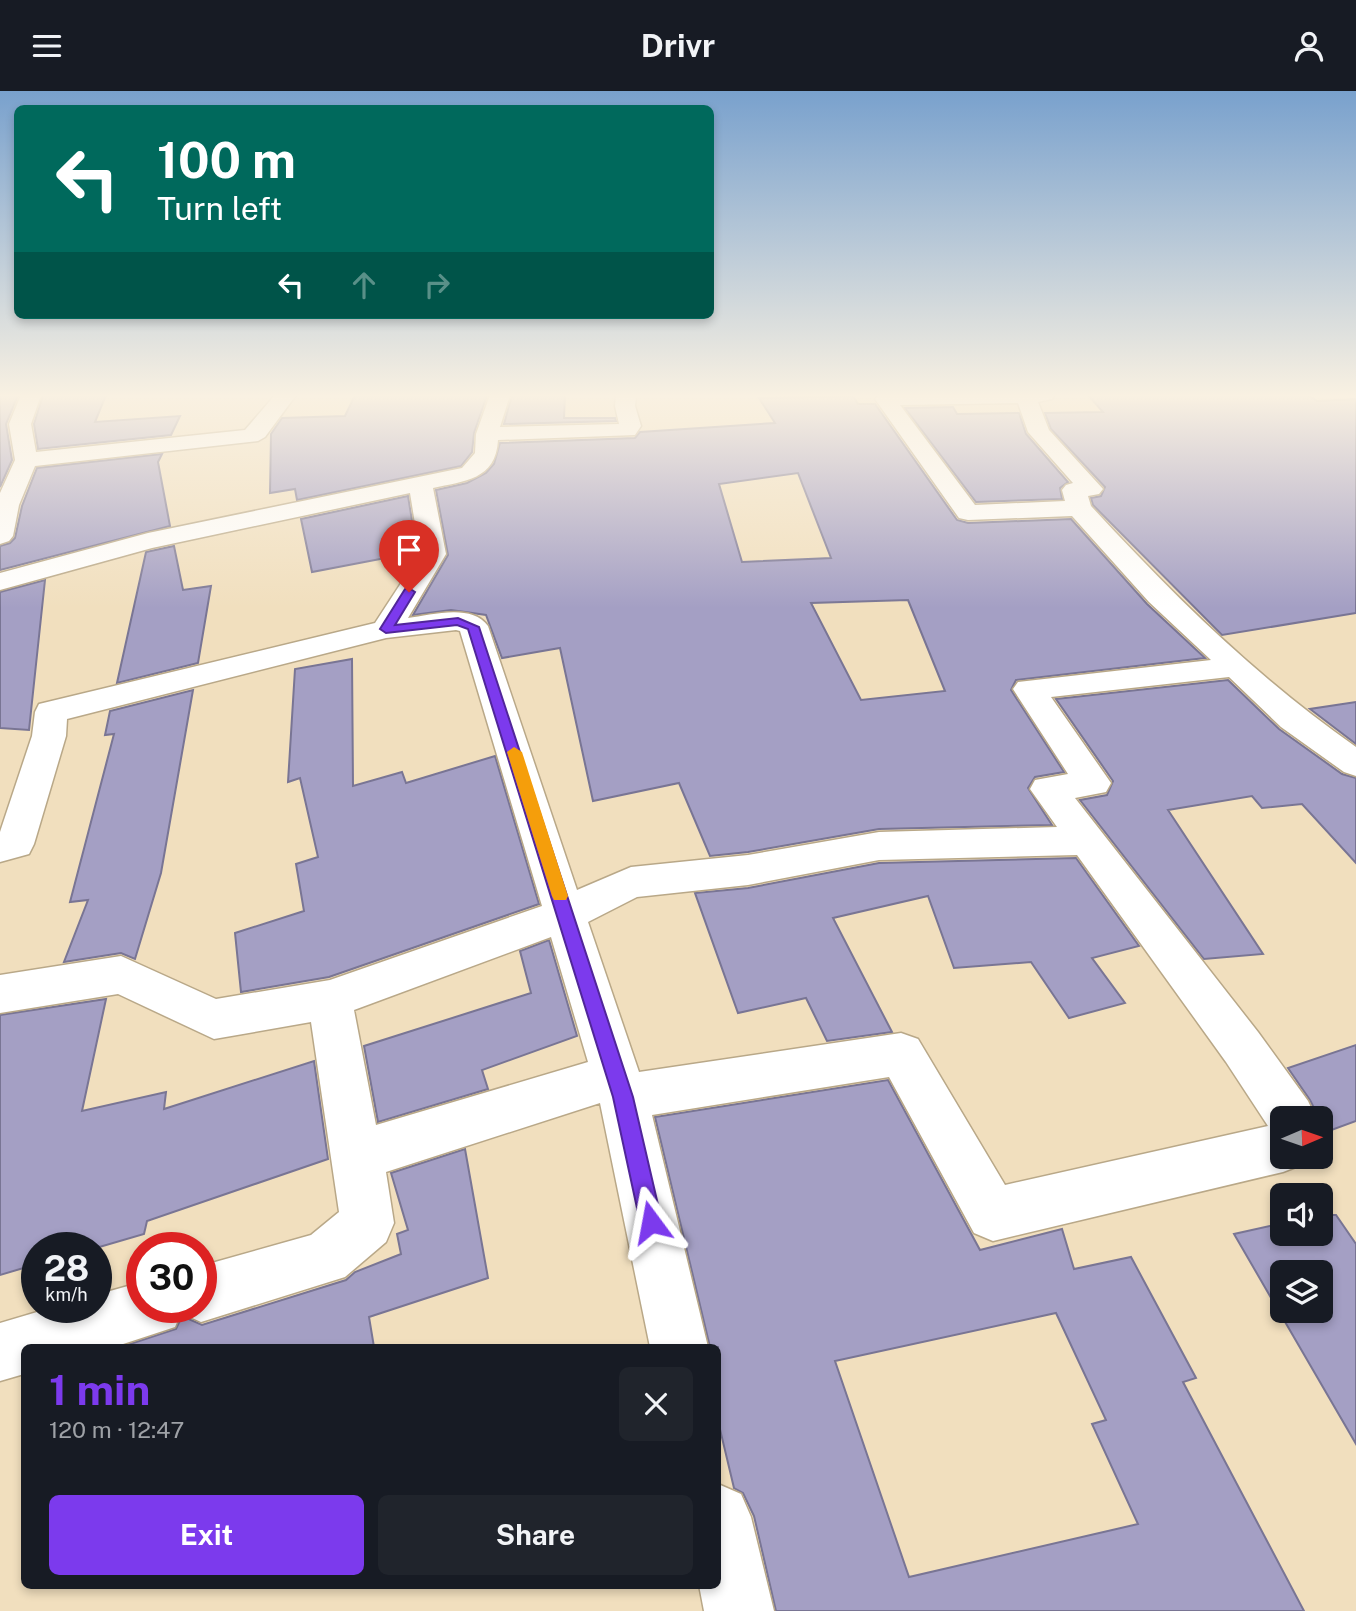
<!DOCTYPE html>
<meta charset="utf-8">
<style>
:root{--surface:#171b24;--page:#20242c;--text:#f1f3f6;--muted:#9ea1a6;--accent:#7c3aed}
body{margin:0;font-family:"Public Sans",sans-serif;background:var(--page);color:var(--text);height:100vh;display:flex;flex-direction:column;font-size:26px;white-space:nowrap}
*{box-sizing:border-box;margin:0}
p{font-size:23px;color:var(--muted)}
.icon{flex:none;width:38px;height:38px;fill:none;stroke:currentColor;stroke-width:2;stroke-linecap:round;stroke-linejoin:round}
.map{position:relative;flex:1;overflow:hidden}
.side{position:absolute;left:21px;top:1253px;width:700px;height:245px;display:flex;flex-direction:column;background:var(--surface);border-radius:10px;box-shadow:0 4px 10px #0003}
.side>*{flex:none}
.banner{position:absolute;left:14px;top:14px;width:700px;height:214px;border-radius:10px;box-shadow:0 4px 10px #0003;background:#00695c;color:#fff;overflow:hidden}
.needle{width:46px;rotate:88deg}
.buttons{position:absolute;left:1270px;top:1015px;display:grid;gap:14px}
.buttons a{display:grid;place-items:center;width:63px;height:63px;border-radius:10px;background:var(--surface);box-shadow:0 4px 10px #0003;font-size:35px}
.speed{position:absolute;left:21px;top:1141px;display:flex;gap:14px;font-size:35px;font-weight:700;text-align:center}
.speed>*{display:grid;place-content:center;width:91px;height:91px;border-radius:50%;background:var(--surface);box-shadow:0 4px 10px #0003;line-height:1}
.speed small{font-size:18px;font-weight:400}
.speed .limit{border:10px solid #d22;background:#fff;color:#111}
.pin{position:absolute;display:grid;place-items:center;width:60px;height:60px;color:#fff;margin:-72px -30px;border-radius:50% 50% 50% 0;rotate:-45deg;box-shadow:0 0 7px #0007}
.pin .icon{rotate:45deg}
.me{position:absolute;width:77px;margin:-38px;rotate:347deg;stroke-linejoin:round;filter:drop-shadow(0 0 5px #0008)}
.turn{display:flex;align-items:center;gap:24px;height:147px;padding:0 28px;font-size:32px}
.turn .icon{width:91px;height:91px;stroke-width:2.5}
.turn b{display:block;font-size:49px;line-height:60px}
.lanes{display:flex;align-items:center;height:66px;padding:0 28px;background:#0003;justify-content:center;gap:35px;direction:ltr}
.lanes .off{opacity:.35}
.round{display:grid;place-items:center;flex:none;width:74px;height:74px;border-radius:10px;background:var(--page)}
.headline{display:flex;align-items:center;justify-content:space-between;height:119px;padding:0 28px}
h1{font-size:42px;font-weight:700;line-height:52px;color:var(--accent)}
.primary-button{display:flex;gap:14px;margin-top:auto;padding:14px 28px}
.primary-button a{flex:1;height:80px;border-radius:10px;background:var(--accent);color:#fff;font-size:28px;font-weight:700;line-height:80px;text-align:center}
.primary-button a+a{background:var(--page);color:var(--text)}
header{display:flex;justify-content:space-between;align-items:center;height:91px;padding:0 28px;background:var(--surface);font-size:32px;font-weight:700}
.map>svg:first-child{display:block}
</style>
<header><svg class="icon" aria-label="menu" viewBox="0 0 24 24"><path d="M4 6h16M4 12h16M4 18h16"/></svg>Drivr<svg class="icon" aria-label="person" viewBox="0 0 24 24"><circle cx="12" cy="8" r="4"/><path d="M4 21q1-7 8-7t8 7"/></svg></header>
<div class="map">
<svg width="1356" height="1520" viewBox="0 0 1356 1520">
<rect width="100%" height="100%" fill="#f1dfbe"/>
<!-- building -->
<g fill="#a49fc4" stroke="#797594" stroke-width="2" fill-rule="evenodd">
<path d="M0,304h18l-12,29 6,36 -12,27z"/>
<path d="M43,304h63l-11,27 85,-6 -9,19 -133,14 -4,-25z"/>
<path d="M355,304h132l-13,38 -2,19 -11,14 -164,34 -2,-11 -25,4 1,-59 11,-16 63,-2z"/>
<path d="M512,304h53l-1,23h51l1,3 -112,3z"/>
<path d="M1088,304h220l9,6 39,-2v214l-134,22 -129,-130 -2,-7 10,-2 4,-9 -54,-58 -6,-16 58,-1z"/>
<path d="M853,305l5,8h17l82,116 11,3 103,-4 76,85 58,54 -189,22 -5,10 53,82 -29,5 -7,11 24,37 -173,4 -131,23 -38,4 -31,-73 -86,18 -33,-153 -58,10 -16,-43 -35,-5 -38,5 35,-60 -12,-65 31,-7 19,-10 8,-9 6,-21 135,-5 5,-6 135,-9 -16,-25zM798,382l33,85 -89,4 -23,-78zM908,509l37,91 -84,9 -50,-97z"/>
<path d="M953,316l4,7 62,-1 7,21 42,48 -8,6 2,11 -86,3 -71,-94z"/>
<path d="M162,363l-4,8 12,64 -170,44v-24l10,-3 5,-5 7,-32 15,-38z"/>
<path d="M408,405l9,56 -105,20 -11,-53z"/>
<path d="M174,455l9,44 28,-4 -13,77 -81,20 29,-131z"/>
<path d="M45,489l-16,150 -29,-2v-136z"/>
<path d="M352,568l1,127 49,-14 4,11 89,-27 44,148 -210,73 -88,15 -6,-59 69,-22 -8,-47 22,-7 -18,-79 -12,4 7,-113z"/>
<path d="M1228,589l51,49 63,45 14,4v85l-54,-59 -40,4 -10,-12 -84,14 95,144 -59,5 -124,-159 27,-5 6,-14 -57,-82z"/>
<path d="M193,599l-32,183 -26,86 -14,-6 -57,9 24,-62 -18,2 44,-168 -9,1 5,-24z"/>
<path d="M1356,611v42l-46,-35z"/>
<path d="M1076,767l63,88 -47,12 33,45 -56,15 -38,-56 -77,6 -26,-72 -95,22 59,114 -65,9 -21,-43 -68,15 -43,-120 53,-5 131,-25z"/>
<path d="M549,849l28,96 -95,34 6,19 -110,33 -14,-76 167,-53 -11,-42z"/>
<path d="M106,908l-24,112 84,-19 -2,17 150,-48 14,98 -181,62 -3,13 -48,14h-59v16l-37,11v-260z"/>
<path d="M1356,954v76l-30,11 -16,-32 -22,-32z"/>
<path d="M888,989l92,170 82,-21 12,40 57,-12 65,121 -13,4 121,229h-528l-22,-95 -11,-23 -9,-5 -16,-67v-74h-8l-55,-230zM1056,1222l50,107 -14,4 46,100 -229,53 -74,-216z"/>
<path d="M465,1058l23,129 -119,39 5,30h-253l55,-18 6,-13 20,9 144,-45 9,-8 46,-18 -4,-20 11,-4 -17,-57z"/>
<path d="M1321,1124h15l20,29v200l-122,-210 49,-11v11h38zM1283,1181h38v39h-38z"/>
</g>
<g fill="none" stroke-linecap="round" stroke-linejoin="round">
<!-- street casing -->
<g stroke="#b9a888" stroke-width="3">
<g id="street">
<path d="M21,304h20l-10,29 5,28 209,-22 30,-35h21l-31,42 -7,4 -223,25 -16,39 -6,31 -4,5 -9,3v-51l15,-33 -6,-36z"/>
<path d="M490,304h20l-10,32 119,-3 -4,-18 1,-11h20l-1,11 6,20 -6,9 -137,5c-2,40 -34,41 -65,48l13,66 -38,64c23,-3 64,-15 80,8l89,264 54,-23 117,-12 131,-23 178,-5 -27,-38 5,-9 33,-6 -55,-85 5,-7 193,-22 -62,-58 -77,-86 -104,4 -9,-2 -84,-119 3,-4h177l-3,4 -14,3 11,28 54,59 -4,5 -11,2 3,10c81,88 166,172 265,241v29l-12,-4 -63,-45 -52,-50 -178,20 60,86 -5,9 -31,6 183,234 50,69 8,17h-33v39h21l-3,8 -18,7 -290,69 -19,-8 -85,-156 -237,38 56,232h-58l-50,-244 -214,69 8,51 -8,19 -41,35 -144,45 -20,-9 -6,14 -61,20h-90v27l-24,7v-58l54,-16h42v-12l46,-13v25h59v-41l110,-31 28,-23 -28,-190 -97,17 -96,-45 -118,19v-38l121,-19 95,43 114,-19 212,-74 -82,-275 -4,-1 -70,8 -319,81 -1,17 -32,108 -5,10 -29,8v-30l32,-96 3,-24 4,-8 336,-81 45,-69 -10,-61 -258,55 -152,42v-17l148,-40 314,-65 13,-15 1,-19zM1018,312l10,29 45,51 -7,2 -4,5 3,11 -90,4 -75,-100zM1077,764l149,207 42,64 -263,59 -87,-146 -17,-6 -262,39 -51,-150 49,-25 111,-12 131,-25zM551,846l37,125 -212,63 -22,-115z"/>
<path d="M718,1393l23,10 10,23 23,94h-70l-5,-26h19z"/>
</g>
</g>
<!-- street -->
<use href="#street" fill="#fff" fill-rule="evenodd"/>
</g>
<!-- sky -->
<linearGradient id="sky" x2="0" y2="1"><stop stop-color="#79a1cd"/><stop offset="0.59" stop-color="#f9f1e2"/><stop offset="1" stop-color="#f9f1e2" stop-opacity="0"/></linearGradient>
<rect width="1356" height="517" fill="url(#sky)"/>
<!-- route -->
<path fill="#7c3aed" stroke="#51269a" stroke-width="2" d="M409,497l6,4 -20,33 63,-7 21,9 154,470 29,125 -3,8 -8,3 -8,-3 -3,-8 -27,-125 -145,-468 -11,-4 -71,8 -6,-4 25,-40z"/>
<!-- slow -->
<path fill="#f59e0b" d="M514,656l8,5 46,144 -2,4h-12l-2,-4 -45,-144z"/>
</svg>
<div class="buttons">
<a><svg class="needle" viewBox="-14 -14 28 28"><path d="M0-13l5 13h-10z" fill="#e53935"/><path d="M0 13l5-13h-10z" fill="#9ea1a6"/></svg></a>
<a><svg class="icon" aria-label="sound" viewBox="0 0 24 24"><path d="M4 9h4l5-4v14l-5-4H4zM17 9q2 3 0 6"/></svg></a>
<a><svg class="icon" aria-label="layers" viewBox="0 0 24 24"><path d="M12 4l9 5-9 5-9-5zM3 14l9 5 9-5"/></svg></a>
</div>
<div class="speed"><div>28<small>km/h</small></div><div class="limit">30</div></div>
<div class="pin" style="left:409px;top:501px;background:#d93025"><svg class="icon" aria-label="arrive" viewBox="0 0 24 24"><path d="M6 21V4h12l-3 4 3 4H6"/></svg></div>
<svg class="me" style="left:651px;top:1131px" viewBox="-20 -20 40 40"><path d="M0-17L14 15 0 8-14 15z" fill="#7c3aed" stroke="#fff" stroke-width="4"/></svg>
<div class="banner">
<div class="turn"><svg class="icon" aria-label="left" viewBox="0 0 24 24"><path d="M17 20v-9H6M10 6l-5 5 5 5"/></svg><div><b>100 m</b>Turn left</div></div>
<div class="lanes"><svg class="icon" aria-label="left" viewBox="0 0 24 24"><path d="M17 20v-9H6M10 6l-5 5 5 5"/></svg><svg class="icon off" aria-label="ahead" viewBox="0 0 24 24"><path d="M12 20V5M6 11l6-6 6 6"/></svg><svg class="icon off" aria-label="right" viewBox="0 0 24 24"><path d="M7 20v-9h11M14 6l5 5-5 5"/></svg></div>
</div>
<section class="side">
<div class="headline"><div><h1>1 min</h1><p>120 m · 12:47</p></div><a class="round"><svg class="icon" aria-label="close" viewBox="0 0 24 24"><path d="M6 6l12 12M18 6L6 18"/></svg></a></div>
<div class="primary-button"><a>Exit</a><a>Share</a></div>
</section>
</div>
